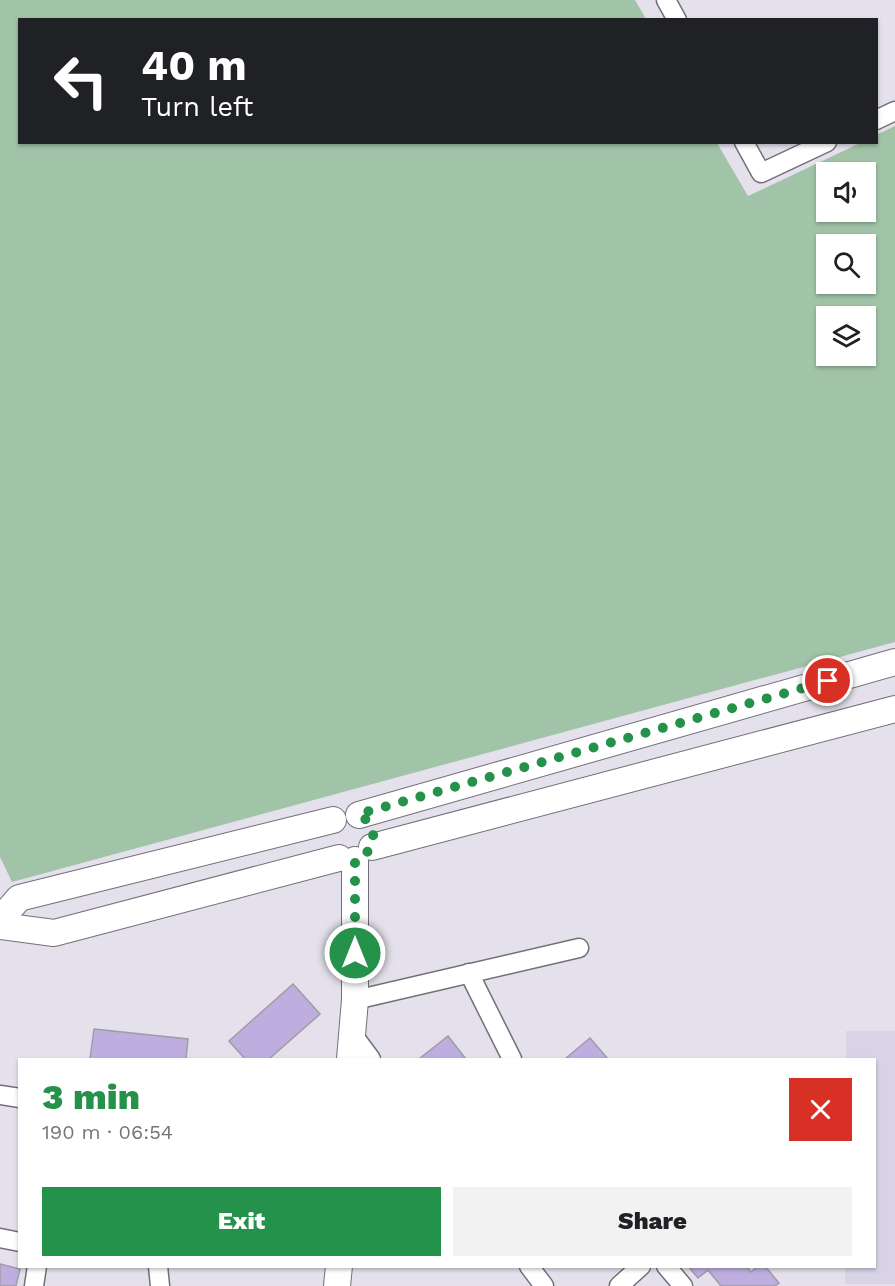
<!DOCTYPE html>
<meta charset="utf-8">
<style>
:root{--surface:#fff;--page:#f2f2f2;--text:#202124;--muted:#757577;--accent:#25924b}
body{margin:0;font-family:"Work Sans",sans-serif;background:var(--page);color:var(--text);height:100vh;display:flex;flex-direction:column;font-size:22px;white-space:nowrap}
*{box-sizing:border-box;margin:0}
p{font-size:20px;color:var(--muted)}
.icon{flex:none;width:33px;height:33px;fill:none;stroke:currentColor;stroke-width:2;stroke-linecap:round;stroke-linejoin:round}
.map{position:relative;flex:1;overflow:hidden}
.sheet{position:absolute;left:18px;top:1058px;width:858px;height:210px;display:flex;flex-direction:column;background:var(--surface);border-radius:0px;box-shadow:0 2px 4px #0004}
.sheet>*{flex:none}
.banner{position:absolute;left:18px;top:18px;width:860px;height:126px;border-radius:0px;box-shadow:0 2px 4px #0004;background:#202124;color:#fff;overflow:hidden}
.tools{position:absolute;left:816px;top:162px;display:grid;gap:12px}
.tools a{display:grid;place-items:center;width:60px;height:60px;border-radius:0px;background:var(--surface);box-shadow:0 2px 4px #0004;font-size:30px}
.pin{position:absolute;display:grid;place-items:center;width:51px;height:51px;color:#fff;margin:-26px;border:3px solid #fff;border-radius:50%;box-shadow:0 2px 6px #0007}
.me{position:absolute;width:66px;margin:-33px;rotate:0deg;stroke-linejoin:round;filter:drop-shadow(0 0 4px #0008)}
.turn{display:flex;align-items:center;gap:21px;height:126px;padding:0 24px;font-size:27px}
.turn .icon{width:78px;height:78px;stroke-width:2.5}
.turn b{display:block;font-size:42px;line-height:51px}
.round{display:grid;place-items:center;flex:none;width:63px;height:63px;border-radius:0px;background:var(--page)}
.overview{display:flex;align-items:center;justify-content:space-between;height:102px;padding:0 24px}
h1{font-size:36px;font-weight:800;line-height:45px;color:var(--accent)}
.cta{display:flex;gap:12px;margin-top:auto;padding:12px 24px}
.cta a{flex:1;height:69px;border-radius:0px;background:var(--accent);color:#fff;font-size:24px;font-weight:800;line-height:69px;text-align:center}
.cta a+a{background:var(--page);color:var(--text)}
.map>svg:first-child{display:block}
</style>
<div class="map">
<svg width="895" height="1286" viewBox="0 0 895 1286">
<rect width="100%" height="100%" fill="#e4e1ec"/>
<!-- built -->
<path fill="#d8d3e5" d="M846,1031h49v253h-50v-18h29v-207h-28z"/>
<!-- green -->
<path fill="#a1c4a8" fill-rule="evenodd" d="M0,0h635l11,19 -626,1v122l697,1 31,53 112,-53 16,-1v-7l19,-9v516l-883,240 -12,-25zM826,172h40v40h-40zM826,244h40v40h-40zM826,316h40v40h-40z"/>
<!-- building -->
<g fill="#beaee0" stroke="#9f9ca6" stroke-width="1.5">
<path d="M293,984l27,30 -51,45h-24l-16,-18z"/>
<path d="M94,1029l94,10 -2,20h-96z"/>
<path d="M448,1036l18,23h-47z"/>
<path d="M590,1038l18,21h-43z"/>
<path d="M0,1264l20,5 -4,17h-16z"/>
<path d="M688,1266h58l5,6 7,-6h7l14,17 -4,3h-54l-13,-16 -10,8z"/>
</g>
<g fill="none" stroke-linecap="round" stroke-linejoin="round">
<!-- street casing -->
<g stroke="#726f78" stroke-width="21">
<g id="street">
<path d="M666,0l11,20"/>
<path d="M876,120l19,-9"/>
<path d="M744,142l17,31 66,-31"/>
<path d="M469,973l43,86"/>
<path d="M355,1000l224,-52"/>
<path d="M351,1032l20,27"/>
<path d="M0,1095l20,3"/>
<path d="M0,1238l20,4"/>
<path d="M158,1266l2,20"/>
<path d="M529,1266l15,20"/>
<path d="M666,1266l17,20"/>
<path d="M34,1286l3,-20"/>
<path d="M619,1286l22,-20"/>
</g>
</g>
<!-- secondary casing -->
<g stroke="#726f78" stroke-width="28">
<g id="secondary">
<path d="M359,815l536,-153"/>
<path d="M372,847l523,-138"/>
<path d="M0,920l19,-22 314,-78"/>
<path d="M0,926l54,7 285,-75"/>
<path d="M350,1059l5,-59v-140"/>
<path d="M337,1286l2,-20"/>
</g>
</g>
<!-- street -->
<use href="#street" stroke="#fff" stroke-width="18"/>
<!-- secondary -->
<use href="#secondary" stroke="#fff" stroke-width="26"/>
</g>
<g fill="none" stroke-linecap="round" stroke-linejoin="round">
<!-- route -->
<path stroke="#25924b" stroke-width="10" stroke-dasharray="0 18" d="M355,953v-93c23,-9 24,-33 4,-46l469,-133"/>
</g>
</svg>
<div class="tools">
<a><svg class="icon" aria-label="sound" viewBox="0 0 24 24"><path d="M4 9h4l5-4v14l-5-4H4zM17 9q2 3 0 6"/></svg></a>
<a><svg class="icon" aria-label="search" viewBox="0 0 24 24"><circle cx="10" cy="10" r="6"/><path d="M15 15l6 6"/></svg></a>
<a><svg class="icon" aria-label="layers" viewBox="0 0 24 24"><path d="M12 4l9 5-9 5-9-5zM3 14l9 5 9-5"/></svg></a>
</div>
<div class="pin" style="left:828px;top:681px;background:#d93025"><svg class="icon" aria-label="arrive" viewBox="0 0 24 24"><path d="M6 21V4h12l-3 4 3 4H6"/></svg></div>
<svg class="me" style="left:355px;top:953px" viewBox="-20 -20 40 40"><circle r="17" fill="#25924b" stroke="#fff" stroke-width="3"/><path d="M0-11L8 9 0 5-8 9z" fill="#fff"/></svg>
<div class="banner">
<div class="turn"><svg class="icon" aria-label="left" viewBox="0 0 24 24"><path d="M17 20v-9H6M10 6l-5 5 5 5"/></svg><div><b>40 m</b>Turn left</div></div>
</div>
<section class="sheet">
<div class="overview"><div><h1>3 min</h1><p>190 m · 06:54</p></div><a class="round" style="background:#d93025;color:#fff"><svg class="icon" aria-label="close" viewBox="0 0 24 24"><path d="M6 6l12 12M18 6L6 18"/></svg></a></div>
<div class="cta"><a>Exit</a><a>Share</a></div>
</section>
</div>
